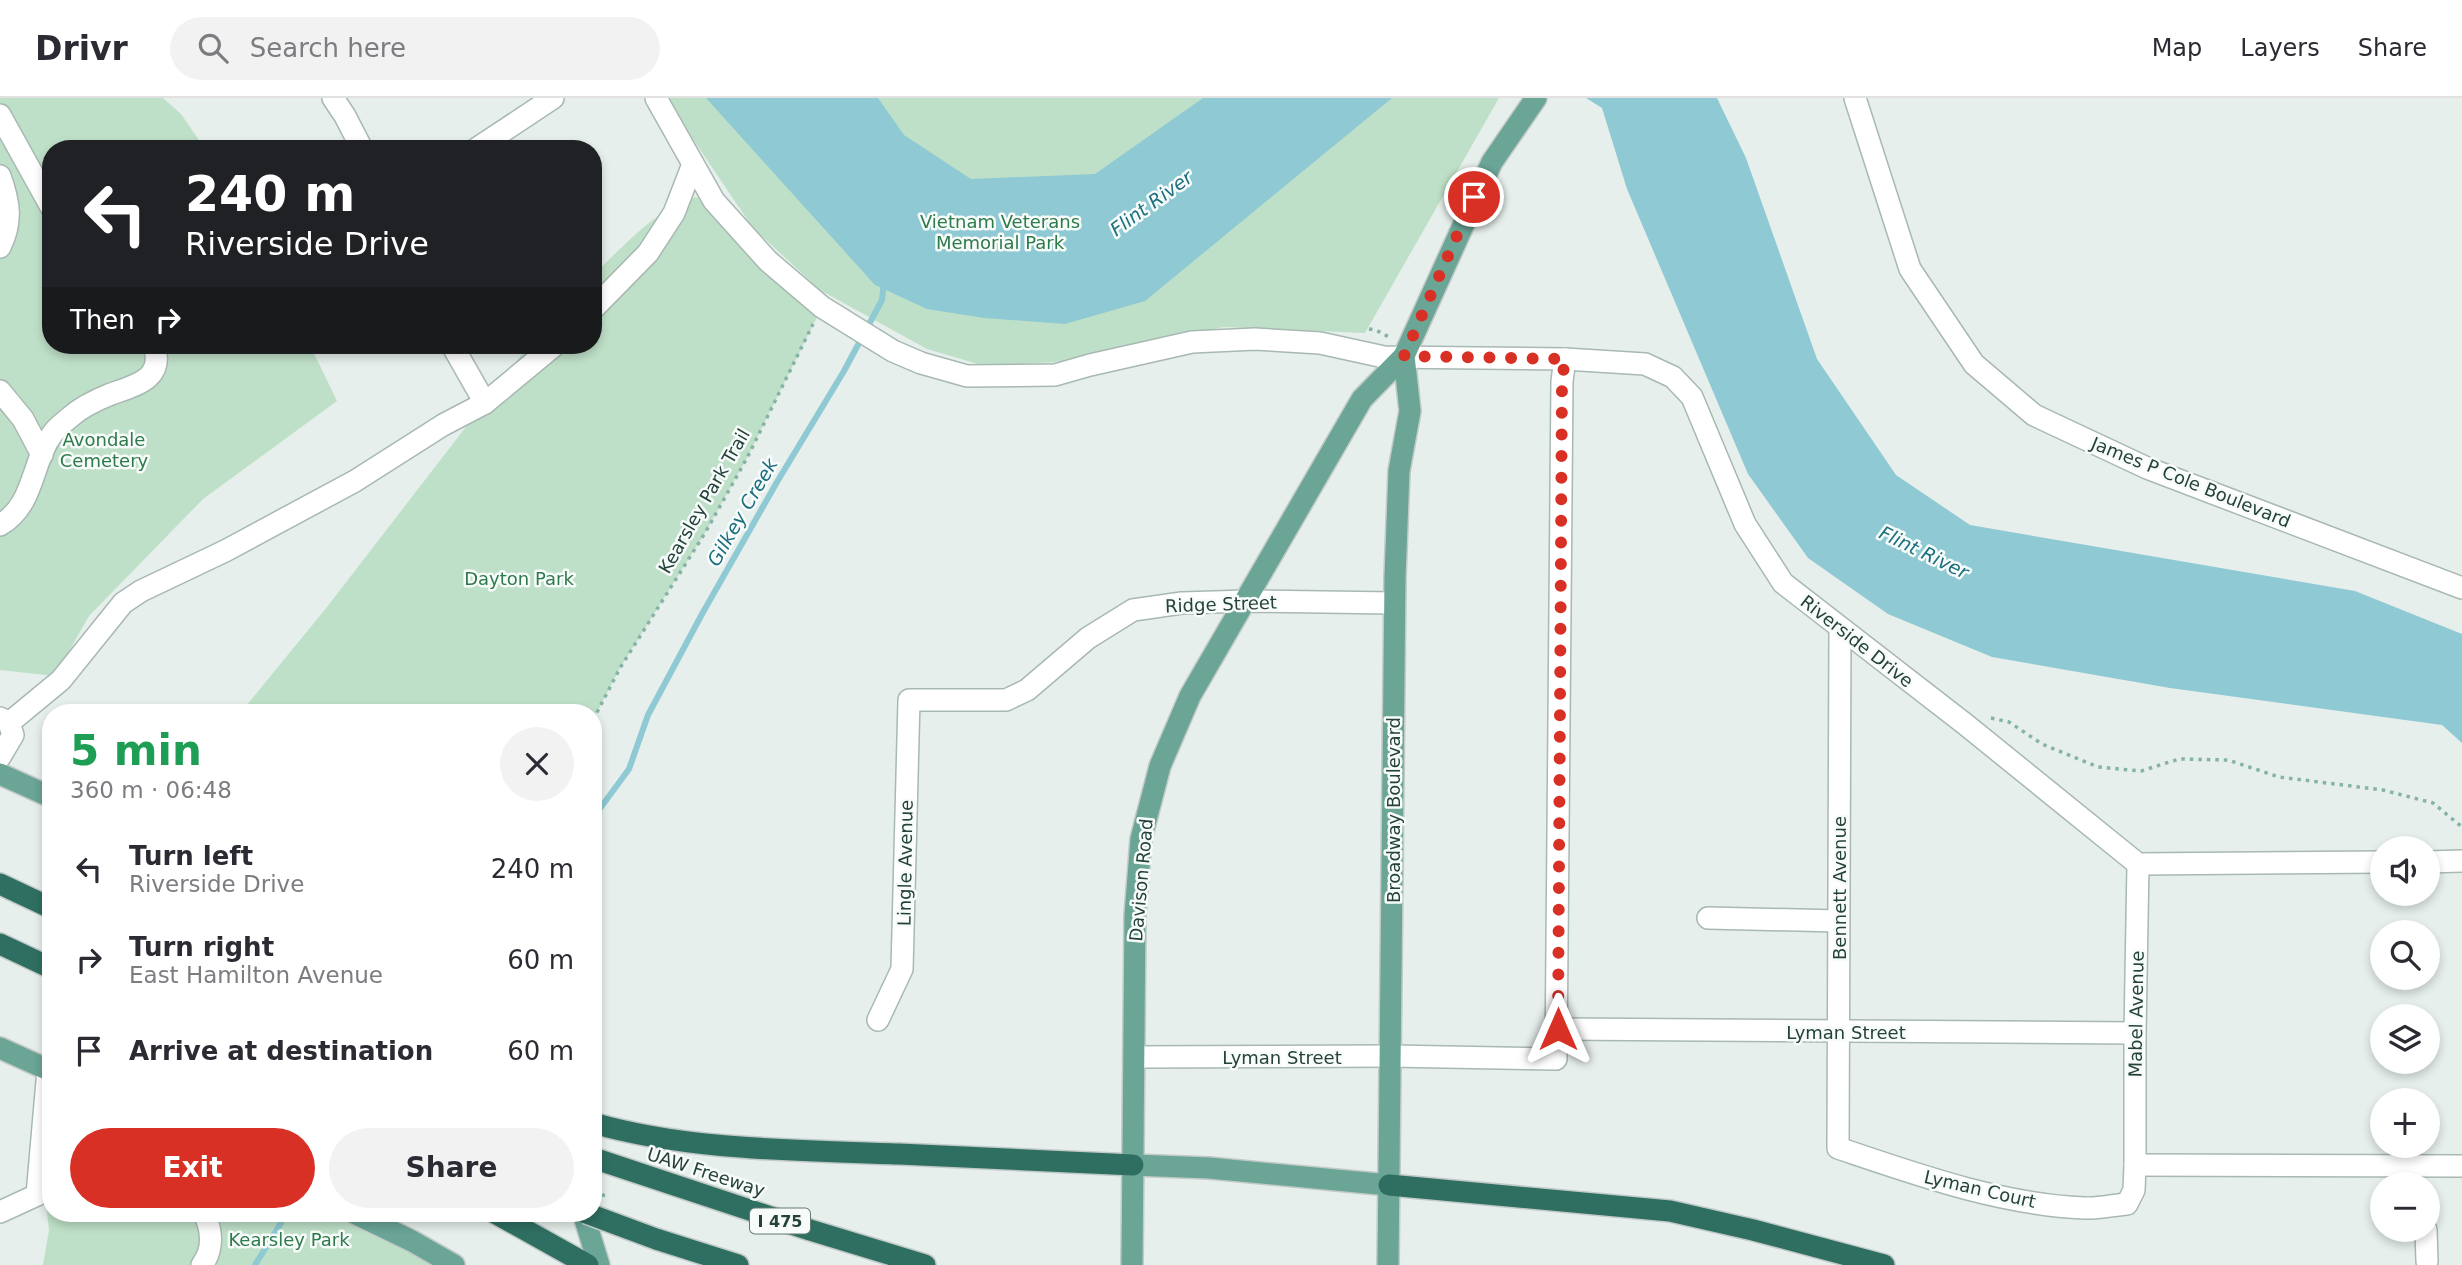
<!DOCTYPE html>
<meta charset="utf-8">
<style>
:root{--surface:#fff;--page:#f2f2f3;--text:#2b2b33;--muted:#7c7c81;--line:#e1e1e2;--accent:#d93025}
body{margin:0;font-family:"DejaVu Sans",sans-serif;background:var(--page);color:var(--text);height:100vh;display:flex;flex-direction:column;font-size:26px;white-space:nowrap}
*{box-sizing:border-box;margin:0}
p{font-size:23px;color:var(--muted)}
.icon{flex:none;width:38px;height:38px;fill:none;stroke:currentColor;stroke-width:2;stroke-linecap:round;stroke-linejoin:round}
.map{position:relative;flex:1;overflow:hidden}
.details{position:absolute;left:42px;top:606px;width:560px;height:518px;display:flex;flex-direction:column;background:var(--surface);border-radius:28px;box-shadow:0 4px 10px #0003}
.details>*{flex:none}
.guide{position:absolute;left:42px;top:42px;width:560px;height:214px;border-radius:28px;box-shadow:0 4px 10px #0003;background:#202124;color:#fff;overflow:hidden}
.buttons{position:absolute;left:2370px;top:738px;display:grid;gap:14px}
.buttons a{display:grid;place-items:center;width:70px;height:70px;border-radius:50%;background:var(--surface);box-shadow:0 4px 10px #0003;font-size:35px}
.pin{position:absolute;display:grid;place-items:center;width:60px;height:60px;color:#fff;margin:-30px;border:4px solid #fff;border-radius:50%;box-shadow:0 2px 7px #0007}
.me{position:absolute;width:77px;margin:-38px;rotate:0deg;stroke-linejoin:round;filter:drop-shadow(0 0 5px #0008)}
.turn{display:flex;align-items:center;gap:24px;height:147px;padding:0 28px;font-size:32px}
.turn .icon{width:91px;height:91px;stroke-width:2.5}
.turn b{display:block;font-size:49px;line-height:60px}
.then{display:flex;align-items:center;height:66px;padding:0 28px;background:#0003;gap:14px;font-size:26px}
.round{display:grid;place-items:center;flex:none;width:74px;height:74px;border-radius:37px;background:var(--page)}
.headline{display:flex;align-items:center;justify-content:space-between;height:119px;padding:0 28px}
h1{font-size:42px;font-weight:700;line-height:52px;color:#1e9e55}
.button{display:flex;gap:14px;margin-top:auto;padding:14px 28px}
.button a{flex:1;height:80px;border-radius:42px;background:var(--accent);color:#fff;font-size:28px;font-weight:700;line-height:80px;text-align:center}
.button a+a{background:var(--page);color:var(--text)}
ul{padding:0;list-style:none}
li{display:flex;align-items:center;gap:21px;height:91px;padding:0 28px}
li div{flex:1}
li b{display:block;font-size:26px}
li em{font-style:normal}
header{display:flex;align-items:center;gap:42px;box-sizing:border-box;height:98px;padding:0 35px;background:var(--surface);border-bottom:2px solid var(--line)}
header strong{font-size:33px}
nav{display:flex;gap:38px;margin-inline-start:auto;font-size:24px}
.search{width:490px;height:63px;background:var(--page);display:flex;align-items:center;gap:18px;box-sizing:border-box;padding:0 24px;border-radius:38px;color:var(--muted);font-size:26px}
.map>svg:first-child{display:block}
</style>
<header>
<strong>Drivr</strong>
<div class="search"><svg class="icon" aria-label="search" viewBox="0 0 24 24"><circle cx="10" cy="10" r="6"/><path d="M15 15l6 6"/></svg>Search here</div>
<nav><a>Map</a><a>Layers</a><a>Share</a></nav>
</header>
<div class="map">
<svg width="2462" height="1167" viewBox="0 0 2462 1167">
<rect width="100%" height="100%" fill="#e6efeb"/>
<!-- green -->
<g fill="#bfe0c8">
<path d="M0,0h163l18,16 24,35h-154v196h259l27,56 -134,98 -114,117 -34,60 -55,-6z"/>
<path d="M668,0h831l-134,235 -141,-6 -169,35 -70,4 -58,-17 -107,-59 -67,-62 -67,-99z"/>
<path d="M695,99l19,4 108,106 -75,151 -42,75 -85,135 -27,52v-8h-352l86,-105 202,-262h64v-70c28,-26 65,-68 102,-78z"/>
<path d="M48,972l3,1v142h301l95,52h-404l6,-35 -3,-25z"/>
</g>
<!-- water -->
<g fill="#8ec9d4">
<path d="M706,0h172l26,37 67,44 124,-5 108,-76h189l-247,203 -80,23 -81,-6 -57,-9 -52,-24z"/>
<path d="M1586,0h131l29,60 71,201 79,116 74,50 385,66 107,43v109l-20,-18 -272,-37 -178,-31 -104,-43 -80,-56 -60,-84 -121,-285 -25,-81z"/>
</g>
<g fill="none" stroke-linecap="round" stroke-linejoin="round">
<!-- stream -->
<g stroke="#8ec9d4" stroke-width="6">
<path d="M593,720l36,-49 19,-54 54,-101 75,-132 67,-111 38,-71 2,-19"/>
<path d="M255,1167l26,-42"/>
</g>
<!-- minor casing -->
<g stroke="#a8b8b2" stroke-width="24">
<g id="minor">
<path d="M333,0l12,18 17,33"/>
<path d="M656,0l58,103 54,60 54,46 71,44 28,12 46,13 88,-1 35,-10 102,-23 63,-3 65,4 64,14 181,2 80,5 28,13 19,20 53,127 38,59 182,141 173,140 244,-2"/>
<path d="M1855,0l55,171 64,95 60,51 113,53 315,120"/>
<path d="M0,17l51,92"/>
<path d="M476,51l77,-51"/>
<path d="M0,78c9,25 13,45 0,71"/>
<path d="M593,211l55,-56 26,-40 19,-49"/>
<path d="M452,247l33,58"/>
<path d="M0,293l23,28 19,36"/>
<path d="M0,427c35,-20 31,-63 53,-92 4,-5 11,-11 16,-15 12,-11 27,-18 42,-24 25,-9 54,-15 43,-49"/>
<path d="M1840,531l-2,519c80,27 161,56 246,60 14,1 29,-3 43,-4l7,-14 1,-25v-132l3,-169"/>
<path d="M0,620l9,5 4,12 -13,22"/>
<path d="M9,625l52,-43 62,-77 18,-12 84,-40 130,-70 88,-56 42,-22 70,-58"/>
<path d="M2427,764l35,-1"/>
<path d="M1708,820l130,3"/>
<path d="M878,922l24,-51 7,-269h97l21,-10 61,-52 45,-28 49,-7 64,-2 148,2"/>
<path d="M1558,931l577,4"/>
<path d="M1135,959l256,-1 165,3 6,-678 3,-22"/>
<path d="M2135,1067l327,1"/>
<path d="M0,1114l37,-17 11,-125"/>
<path d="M2426,1132l1,31"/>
<path d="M202,1167c12,-16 10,-35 2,-52"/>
</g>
</g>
<!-- major casing -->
<g stroke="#c2cac8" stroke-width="24">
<g id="major">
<path d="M0,676l51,23"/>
<path d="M0,950l51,23"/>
<path d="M1133,1067l76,3 180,17"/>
<path d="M354,1115l58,28 42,24"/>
<path d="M583,1115l16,52"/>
<path d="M1132,1167l3,-350 6,-76 19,-73 30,-70 172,-297 42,-43 88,-194 44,-64"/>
<path d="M1388,1167l7,-688 4,-106 11,-60 -6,-55"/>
</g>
</g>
<!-- highway casing -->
<g stroke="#c2cac8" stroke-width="24">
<g id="highway">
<path d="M0,786l51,24"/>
<path d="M0,846l51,24"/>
<path d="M593,1025c97,28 206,27 306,31 78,3 156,7 234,11"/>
<path d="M593,1060l217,72 115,35"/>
<path d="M1389,1087l281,26 83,19 131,35"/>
<path d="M495,1115l93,52"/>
<path d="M656,1141l82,26"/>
</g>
</g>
<!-- path -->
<g stroke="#86b3a5" stroke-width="3.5" stroke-dasharray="3.5 5" stroke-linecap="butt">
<path d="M1369,231l7,1 13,7"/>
<path d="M1991,620l18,4 33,22 56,23 43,4 38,-12 49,1 51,17 104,13 50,13 29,24"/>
<path d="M593,622l27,-52 85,-135 42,-75 66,-134"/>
<path d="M596,1080l8,19"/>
</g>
<!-- minor -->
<use href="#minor" stroke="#fff" stroke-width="21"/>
<!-- major -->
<use href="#major" stroke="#6aa596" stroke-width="21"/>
<!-- highway -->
<use href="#highway" stroke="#2f6f62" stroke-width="21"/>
<!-- highway-bridge casing -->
<g stroke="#c2cac8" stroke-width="24" stroke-linecap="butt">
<path id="highway-bridge" d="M586,1115l70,26"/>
</g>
<!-- highway-bridge -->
<use href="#highway-bridge" stroke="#2f6f62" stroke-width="21"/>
</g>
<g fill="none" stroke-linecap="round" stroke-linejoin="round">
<!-- route -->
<path stroke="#d93025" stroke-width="12" stroke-dasharray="0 21.6" d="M1474,99l-70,159 161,3 -3,22 -4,648"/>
</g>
<g text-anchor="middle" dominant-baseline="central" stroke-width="5" stroke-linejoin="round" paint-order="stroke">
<!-- shield labels -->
<rect fill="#f7fbf9" stroke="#637a73" stroke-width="2" x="750" y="1110.5" width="60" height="25" rx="5"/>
<g font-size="16" font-weight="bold" fill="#24423a">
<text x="780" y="1123">I 475</text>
</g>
<!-- park labels -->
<g font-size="18" fill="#2d7a4b" stroke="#f7fbf9">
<text x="1000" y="123">Vietnam Veterans<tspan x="1000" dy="21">Memorial Park</tspan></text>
<text x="104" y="341">Avondale<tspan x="104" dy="21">Cemetery</tspan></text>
<text x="519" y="480">Dayton Park</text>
<text x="289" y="1141">Kearsley Park</text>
</g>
<!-- street labels -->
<g font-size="18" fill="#24423a" stroke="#f7fbf9">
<text transform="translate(2191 384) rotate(22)">James P Cole Boulevard</text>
<text transform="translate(704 403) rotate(-60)">Kearsley Park Trail</text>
<text transform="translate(1221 506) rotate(-2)">Ridge Street</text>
<text transform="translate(1857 543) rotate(38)">Riverside Drive</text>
<text transform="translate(1393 712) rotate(-90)">Broadway Boulevard</text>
<text transform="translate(905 765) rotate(-89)">Lingle Avenue</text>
<text transform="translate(1141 782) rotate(-85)">Davison Road</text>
<text transform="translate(1839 790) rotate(-90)">Bennett Avenue</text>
<text transform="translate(2136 916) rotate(-89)">Mabel Avenue</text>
<text x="1846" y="934">Lyman Street</text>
<text x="1282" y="959">Lyman Street</text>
<text transform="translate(706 1074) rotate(18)">UAW Freeway</text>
<text transform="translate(1980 1091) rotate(13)">Lyman Court</text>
</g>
<!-- water labels -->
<g font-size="19" font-style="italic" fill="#1c6f80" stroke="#f7fbf9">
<text transform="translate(1151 105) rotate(-36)">Flint River</text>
<text transform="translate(742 414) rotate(-60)">Gilkey Creek</text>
<text transform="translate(1924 454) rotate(26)">Flint River</text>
</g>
</g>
</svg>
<div class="buttons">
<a><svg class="icon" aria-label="sound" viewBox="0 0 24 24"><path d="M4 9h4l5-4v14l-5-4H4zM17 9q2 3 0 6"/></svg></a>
<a><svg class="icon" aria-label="search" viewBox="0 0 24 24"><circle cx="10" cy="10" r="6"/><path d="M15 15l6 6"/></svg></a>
<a><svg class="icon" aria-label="layers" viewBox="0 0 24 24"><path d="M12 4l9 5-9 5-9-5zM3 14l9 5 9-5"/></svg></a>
<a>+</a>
<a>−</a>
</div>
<div class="pin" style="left:1474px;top:99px;background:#d93025"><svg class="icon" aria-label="arrive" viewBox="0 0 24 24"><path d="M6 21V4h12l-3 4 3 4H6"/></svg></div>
<svg class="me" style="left:1558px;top:931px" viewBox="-20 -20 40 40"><path d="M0-17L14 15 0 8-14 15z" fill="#d93025" stroke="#fff" stroke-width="4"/></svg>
<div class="guide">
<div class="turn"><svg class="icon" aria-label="left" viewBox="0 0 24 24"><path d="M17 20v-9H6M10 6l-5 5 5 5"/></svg><div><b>240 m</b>Riverside Drive</div></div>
<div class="then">Then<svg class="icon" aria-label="right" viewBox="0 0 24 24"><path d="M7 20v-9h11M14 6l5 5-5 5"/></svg></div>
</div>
<section class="details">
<div class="headline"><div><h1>5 min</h1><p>360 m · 06:48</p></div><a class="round"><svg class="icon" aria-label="close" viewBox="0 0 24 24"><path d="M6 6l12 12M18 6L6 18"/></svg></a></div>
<ul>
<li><svg class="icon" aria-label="left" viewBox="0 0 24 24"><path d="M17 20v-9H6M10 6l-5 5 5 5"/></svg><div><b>Turn left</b><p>Riverside Drive</p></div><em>240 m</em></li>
<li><svg class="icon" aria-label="right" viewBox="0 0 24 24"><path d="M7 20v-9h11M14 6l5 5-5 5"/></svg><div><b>Turn right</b><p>East Hamilton Avenue</p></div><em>60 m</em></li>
<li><svg class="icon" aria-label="arrive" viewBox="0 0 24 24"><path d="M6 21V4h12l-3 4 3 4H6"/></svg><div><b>Arrive at destination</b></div><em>60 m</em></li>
</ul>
<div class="button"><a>Exit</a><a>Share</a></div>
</section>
</div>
